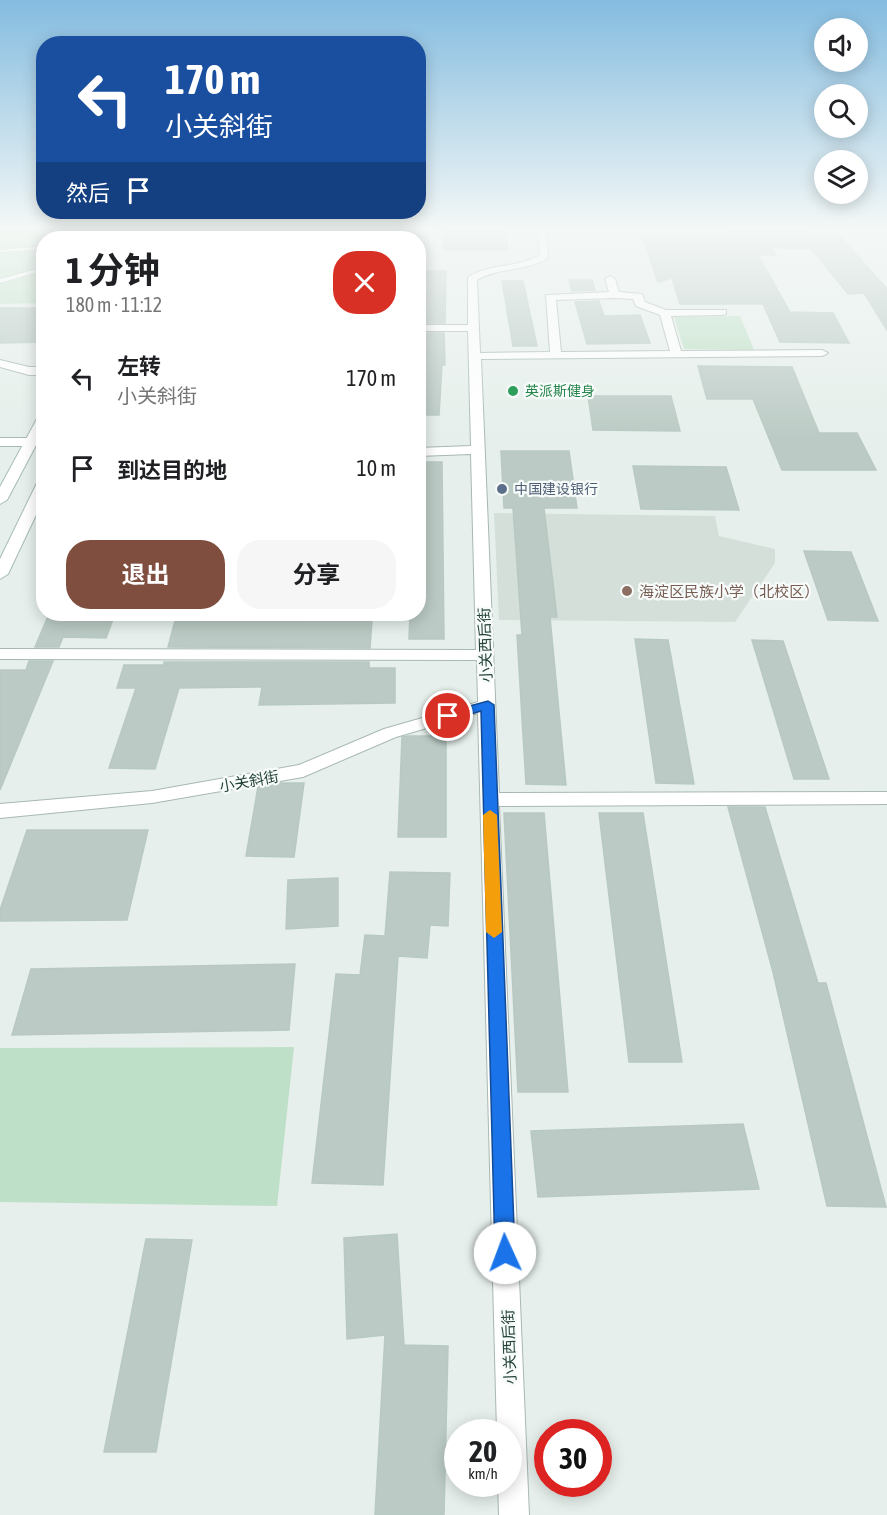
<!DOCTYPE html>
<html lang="zh">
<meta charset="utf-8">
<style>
:root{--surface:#fff;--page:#f6f6f6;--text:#202124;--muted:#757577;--accent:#7f4e3f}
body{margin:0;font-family:"Asap Condensed","Noto Sans SC",sans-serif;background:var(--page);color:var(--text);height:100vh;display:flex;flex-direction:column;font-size:22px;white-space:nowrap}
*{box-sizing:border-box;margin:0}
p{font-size:20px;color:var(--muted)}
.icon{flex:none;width:33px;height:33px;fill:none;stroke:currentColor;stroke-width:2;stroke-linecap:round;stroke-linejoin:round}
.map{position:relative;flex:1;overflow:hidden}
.details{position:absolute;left:36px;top:231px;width:390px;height:390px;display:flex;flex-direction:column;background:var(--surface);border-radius:24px;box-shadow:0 3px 15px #0003}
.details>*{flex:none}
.guide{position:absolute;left:36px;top:36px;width:390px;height:183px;border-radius:24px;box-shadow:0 3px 15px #0003;background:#1a4fa0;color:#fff;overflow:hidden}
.fabs{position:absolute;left:814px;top:18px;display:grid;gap:12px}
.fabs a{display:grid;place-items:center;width:54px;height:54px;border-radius:50%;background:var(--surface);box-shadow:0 3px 15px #0003;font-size:30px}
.speed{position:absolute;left:444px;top:1419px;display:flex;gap:12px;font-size:30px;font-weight:700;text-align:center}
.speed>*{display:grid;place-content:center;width:78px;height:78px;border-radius:50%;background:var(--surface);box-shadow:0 3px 15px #0003;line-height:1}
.speed small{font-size:15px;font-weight:400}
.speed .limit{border:9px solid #d22;background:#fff;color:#111}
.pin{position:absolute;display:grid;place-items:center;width:51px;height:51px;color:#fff;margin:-26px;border:3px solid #fff;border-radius:50%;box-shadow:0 2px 6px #0007}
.me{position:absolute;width:66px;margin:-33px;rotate:358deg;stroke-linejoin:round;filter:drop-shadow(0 0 4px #0008)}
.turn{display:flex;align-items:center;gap:21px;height:126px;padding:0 30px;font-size:27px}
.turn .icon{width:78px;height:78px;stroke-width:2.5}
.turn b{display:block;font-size:42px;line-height:51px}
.then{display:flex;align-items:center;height:57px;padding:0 30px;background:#0003;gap:12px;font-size:22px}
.round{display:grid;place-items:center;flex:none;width:63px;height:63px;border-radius:24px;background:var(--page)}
.summary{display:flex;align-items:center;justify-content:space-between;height:102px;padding:0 30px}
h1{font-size:36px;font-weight:700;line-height:45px}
.primary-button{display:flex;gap:12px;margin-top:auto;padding:12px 30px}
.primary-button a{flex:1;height:69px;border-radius:24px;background:var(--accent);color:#fff;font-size:24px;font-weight:700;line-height:69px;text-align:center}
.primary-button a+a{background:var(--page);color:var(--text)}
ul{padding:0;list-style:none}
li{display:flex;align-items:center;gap:18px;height:90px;padding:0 30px}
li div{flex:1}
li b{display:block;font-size:22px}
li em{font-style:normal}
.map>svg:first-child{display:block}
</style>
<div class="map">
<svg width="887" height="1515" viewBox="0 0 887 1515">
<rect width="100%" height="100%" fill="#e6efeb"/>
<!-- built -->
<path fill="#d4dfda" d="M494,513l221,3 4,20 56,13v14l-40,59 -236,-2z"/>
<!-- green -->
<g fill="#bfe0c8">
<path d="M0,227h117l-7,11h-66l-1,65 -43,1z"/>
<path d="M740,316l14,34 -70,-1 -10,-32z"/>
<path d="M294,1047l-17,159 -277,-4v-154z"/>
</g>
<!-- building -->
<g fill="#bbcac4" stroke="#b8c9c2" stroke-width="1.5">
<path d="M727,227h79l6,7h26l49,55v41l-23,-37 -16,1 -37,-46h-40l5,7h-18l32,57 43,1 16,30 -69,-1 -17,-38h-83l-8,-26 -14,4 -16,-46h90z"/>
<path d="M443,228h62l3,22h-64z"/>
<path d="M418,271h28l-1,52h-27z"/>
<path d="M569,280h23l3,10 -23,1z"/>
<path d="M502,281h21l14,65h-24z"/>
<path d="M599,301l5,15 36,-1 10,28 -63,1 -12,-42z"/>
<path d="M0,308h44v34l-44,1z"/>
<path d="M418,333h26l1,32h-3l-3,50h-21z"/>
<path d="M698,366l94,1 27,66h38l19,37h-94l-29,-71h-46z"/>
<path d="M588,396h83l9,35 -87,-1z"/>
<path d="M501,451h68l8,57h-33l13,109h-7l16,168 -40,-1 -9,-149h5l-9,-127h-9z"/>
<path d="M418,462h24l2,177h-35l1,-25h8z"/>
<path d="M633,466l93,1 13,43 -98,-1z"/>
<path d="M804,551l47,1 27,69 -50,-1z"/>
<path d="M49,614h66l-9,24 -43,-1 -4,10h-24z"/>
<path d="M372,620l-2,28 -202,-1 7,-26z"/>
<path d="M635,639l33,1 26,144 -38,-1z"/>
<path d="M752,640l31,1 46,138h-35z"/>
<path d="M29,661h24l-53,129v-120h26z"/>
<path d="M164,662h205v6h26v35l-136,2 3,-18 -83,1 -24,81 -46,-1 27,-80h-19l7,-23h40z"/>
<path d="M409,736h37v101h-48l4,-100z"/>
<path d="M281,783h23l-10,74 -48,-1 12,-69z"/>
<path d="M728,807h37l53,176h8l60,224 -59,-1 -54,-234z"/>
<path d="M504,813h40l24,279h-50z"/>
<path d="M599,813h44l39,249h-53z"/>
<path d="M27,830h121l-21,90 -127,1v-11z"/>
<path d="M390,872l60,1 -2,53 -18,-1 -3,33 -29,-2 -15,229 -71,-2 24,-209 24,1 5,-40 20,1z"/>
<path d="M338,878v48l-52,3 2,-49z"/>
<path d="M295,964l-6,66 -277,5 19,-66z"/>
<path d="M743,1124l16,65 -221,8 -7,-66z"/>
<path d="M397,1234l7,111 44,1 -4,169h-69l10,-180 -38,4 -3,-101z"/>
<path d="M146,1239l46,1 -36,212h-52z"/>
</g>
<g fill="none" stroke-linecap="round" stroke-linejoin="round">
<!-- lane casing -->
<g stroke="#a8b8b2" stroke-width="1">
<g id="lane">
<path d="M63,227h5l-8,11h-4z"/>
<path d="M44,246v3l-44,3v-2z"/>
<path d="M44,267v3l-44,13v-4z"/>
</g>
</g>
<!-- street casing -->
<g stroke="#a8b8b2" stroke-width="2">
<g id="street">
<path d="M537,227h10l1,31c-22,14 -49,9 -71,22l3,73 70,-1 -4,-57 63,-3 -4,-13 5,-3 5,3 4,13 23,2 3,8 21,8h60v4l-4,1 -51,1 10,35 141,-1 6,3 -6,3 -341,3 18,434 388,-1v12l-388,2 30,709h-30l-1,-31h10v-52h-11l-19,-719 -82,24 -93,40 -151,26 -152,15v-14l152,-13 147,-26 85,-36 94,-27 -1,-42 -477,-1v-10l476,1 -5,-196 -53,2v-8l53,-2 -3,-115h-50v-6h50v-48c23,-14 50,-9 72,-22zM615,298l18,1 3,7 24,9 10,36 -109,1 -5,-52z"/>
<path d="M0,360l29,7h15v8h-15l-29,-8z"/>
<path d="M0,438h30l6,4 -6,4h-30z"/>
</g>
</g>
<!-- secondary casing -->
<g stroke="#a4bbb3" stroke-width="2">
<g id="secondary">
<path d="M137,227h10l-7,11h-8z"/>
<path d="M160,227h10l-7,11h-8z"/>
<path d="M44,413v17l-37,70 -7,4v-17l38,-70z"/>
<path d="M44,479v19l-36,76 -8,5v-20l37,-76z"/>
</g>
</g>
<!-- lane -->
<use href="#lane" fill="#fff" fill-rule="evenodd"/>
<!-- street -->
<use href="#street" fill="#fff" fill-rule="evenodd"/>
<!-- secondary -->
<use href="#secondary" fill="#fff" fill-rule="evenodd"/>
</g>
<!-- sky -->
<linearGradient id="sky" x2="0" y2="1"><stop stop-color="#84bce0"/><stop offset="0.52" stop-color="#f4f8f6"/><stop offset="1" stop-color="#f4f8f6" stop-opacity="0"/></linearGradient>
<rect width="887" height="439" fill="url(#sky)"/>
<!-- route -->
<path fill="#1a73e8" stroke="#114b97" stroke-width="1.5" d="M488,701l6,4 21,548 -3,7 -7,2 -7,-2 -3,-7 -14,-542 -33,10 -6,-5 2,-3z"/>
<!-- slow -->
<path fill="#f59e0b" d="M490,810l7,5 5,117 -8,6 -8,-6 -3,-117z"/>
<!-- markers -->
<circle fill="#2e9e5b" stroke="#f7fbf9" stroke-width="2" cx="513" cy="391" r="6"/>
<circle fill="#5c6f8a" stroke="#f7fbf9" stroke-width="2" cx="502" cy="489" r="6"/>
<circle fill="#8d6e63" stroke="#f7fbf9" stroke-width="2" cx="627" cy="591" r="6"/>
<g text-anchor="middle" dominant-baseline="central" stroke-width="4.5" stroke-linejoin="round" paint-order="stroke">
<!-- far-leisure labels -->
<g font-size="14" fill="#27864d" stroke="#f7fbf9" text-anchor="start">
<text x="525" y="391">英派斯健身</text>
</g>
<!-- far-service labels -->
<g font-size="14" fill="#4e5e75" stroke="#f7fbf9" text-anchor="start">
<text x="514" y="489">中国建设银行</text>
</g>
<!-- education labels -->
<g font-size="15" fill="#785e54" stroke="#f7fbf9" text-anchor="start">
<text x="639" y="591">海淀区民族小学（北校区）</text>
</g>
<!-- street labels -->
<g font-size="15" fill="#24423a" stroke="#f7fbf9">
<text transform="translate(485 645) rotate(-92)">小关西后街</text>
<text transform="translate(249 781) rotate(-10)">小关斜街</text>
<text transform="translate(509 1347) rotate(-92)">小关西后街</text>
</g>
</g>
</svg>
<div class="fabs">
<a><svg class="icon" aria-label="sound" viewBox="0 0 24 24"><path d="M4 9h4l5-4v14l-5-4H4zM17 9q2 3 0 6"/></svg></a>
<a><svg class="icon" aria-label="search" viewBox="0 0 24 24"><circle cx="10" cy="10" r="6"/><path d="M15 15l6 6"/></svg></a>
<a><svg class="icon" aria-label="layers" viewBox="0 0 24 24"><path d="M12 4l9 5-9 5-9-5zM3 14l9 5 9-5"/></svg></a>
</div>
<div class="speed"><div>20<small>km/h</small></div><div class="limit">30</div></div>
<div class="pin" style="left:448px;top:716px;background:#d93025"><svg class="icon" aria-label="arrive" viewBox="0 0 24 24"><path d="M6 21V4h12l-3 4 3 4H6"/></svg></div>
<svg class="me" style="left:505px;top:1253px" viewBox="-20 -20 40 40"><circle r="19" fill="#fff"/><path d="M0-13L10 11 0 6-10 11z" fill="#1a73e8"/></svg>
<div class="guide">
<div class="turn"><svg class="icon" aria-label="left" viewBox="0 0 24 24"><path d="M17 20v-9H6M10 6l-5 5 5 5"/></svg><div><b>170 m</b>小关斜街</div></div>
<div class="then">然后<svg class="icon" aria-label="arrive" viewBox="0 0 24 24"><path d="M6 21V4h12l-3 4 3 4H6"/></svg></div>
</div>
<section class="details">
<div class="summary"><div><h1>1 分钟</h1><p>180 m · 11:12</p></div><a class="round" style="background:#d93025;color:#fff"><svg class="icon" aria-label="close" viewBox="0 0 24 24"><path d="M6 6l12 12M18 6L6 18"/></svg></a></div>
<ul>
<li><svg class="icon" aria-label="left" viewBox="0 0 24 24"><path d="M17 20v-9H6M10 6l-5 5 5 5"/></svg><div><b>左转</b><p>小关斜街</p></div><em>170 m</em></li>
<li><svg class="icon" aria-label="arrive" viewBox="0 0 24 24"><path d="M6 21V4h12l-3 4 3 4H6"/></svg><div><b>到达目的地</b></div><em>10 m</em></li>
</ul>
<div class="primary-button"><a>退出</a><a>分享</a></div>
</section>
</div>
